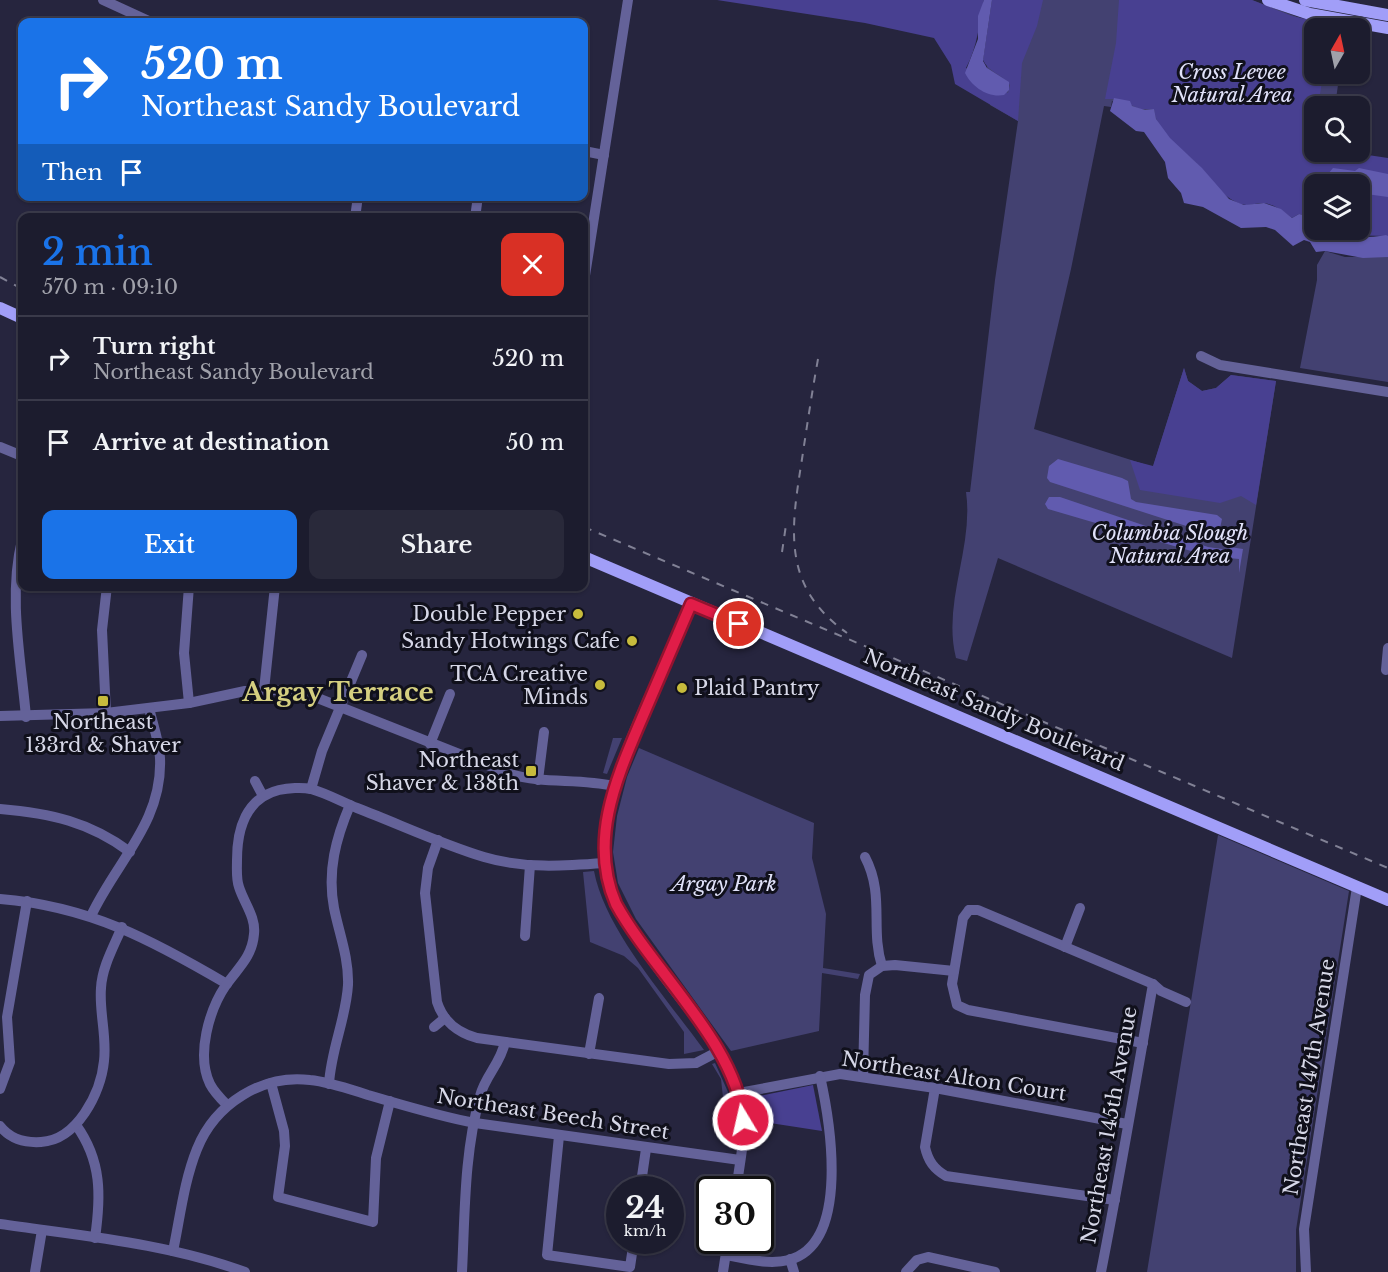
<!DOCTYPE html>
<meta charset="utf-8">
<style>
:root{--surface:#1c1c2e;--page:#29293a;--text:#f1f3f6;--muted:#a0a1aa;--line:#3a3a4a;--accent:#1a73e8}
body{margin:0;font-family:"Libre Baskerville",serif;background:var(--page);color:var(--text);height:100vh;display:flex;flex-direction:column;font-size:22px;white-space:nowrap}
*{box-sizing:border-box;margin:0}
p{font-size:20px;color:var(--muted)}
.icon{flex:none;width:33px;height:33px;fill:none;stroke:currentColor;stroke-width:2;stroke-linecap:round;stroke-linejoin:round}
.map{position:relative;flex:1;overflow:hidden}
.side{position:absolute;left:18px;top:213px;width:570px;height:378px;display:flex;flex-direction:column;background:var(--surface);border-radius:12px;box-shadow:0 2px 4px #0004,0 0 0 2px var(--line)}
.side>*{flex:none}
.guide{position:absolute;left:18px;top:18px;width:570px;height:183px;border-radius:12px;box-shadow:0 2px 4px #0004,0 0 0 2px var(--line);background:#1a73e8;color:#fff;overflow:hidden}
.needle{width:39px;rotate:9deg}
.tools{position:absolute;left:1304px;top:18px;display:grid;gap:12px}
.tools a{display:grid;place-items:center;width:66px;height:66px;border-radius:12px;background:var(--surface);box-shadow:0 2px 4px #0004,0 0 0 2px var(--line);font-size:30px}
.speed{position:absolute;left:606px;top:1176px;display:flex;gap:12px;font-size:30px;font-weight:700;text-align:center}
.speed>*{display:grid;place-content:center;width:78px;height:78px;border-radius:50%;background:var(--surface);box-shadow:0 2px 4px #0004,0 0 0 2px var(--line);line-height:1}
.speed small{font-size:15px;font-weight:400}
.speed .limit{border:3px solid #111;border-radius:9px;background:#fff;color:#111}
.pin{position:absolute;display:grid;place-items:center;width:51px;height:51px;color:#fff;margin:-26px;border:3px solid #fff;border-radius:50%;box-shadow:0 2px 6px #0007}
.me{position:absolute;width:66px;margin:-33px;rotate:351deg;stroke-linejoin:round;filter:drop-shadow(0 0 4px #0008)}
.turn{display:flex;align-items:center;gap:21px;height:126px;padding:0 24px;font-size:27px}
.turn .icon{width:78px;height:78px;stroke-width:2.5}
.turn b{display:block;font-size:42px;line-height:51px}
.then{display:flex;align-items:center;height:57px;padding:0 24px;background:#0003;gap:12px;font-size:22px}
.round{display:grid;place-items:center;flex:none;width:63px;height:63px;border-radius:12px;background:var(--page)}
.head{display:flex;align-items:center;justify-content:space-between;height:102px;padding:0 24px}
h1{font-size:36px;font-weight:600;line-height:45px;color:var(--accent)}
.button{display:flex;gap:12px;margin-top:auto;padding:12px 24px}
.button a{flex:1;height:69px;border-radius:12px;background:var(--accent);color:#fff;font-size:24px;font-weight:600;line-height:69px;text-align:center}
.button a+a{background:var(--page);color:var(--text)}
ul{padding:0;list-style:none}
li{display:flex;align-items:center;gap:18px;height:84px;padding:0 24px;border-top:2px solid var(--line)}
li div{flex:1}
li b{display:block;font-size:22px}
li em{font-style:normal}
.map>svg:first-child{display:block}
</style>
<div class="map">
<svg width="1388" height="1272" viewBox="0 0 1388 1272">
<rect width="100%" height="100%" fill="#26253e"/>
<!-- green -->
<g fill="#434171">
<path d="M992,0h260l59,22 3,6v46l25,4 -4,28h-21v111l-202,-116 -1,6 -7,-1 -33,163 -37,160 119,38 31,-99 4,13 14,10 14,-3 15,-13 45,6 -44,277 -234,-100 -31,103 -11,-3c-14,-55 18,-111 10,-166h4l25,-212 23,-159 -28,-16 -4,-52z"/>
<path d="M1325,251l20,6h43v125l-88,-14 17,-88v-15z"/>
<path d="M613,738h9l-15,36 -4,-1z"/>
<path d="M639,748l175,75 -2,35 14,56 -3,54 37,6 -2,5 -36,-6 -3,58 -88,20 -95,-132 -18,-36 -5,-31 4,-36 10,-39z"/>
<path d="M1218,835l131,56 -53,339v42h-149z"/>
<path d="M594,871c11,59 74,129 110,179l-20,4v-22l-46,-64 -14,-12 -34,-14 -7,-70z"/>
<path d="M715,1063l13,29 3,25 -6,-1 -4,-37 -9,-15z"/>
</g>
<!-- forest -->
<g fill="#484091">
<path d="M717,0h267c-5,23 -6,46 -18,68l42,25 2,-8c-8,-11 -22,-13 -27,-25l9,-60h51l-6,26 -15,37 -4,58 -63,-37 -4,-19 -17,-27 -69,-15z"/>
<path d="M1119,0h133l40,16 55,12h-33v46h26l-1,4 -16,-2 -5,30h-4v46h34l40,6v78l-53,-1 -8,-4 32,-1v-46h-45v33l-15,-3 -7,4c-9,-7 -18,-14 -29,-15 -10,0 -16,5 -27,-1 -14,-6 -23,-21 -33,-32 -15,-18 -47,-35 -49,-61h-14l-23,-10h-12l11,-56z"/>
<path d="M1184,368l4,13 14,10 14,-3 15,-13 45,6 -20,124 -15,-9 -21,7 -80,-13 -10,-30 23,6z"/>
<path d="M813,1085l9,46 -71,-11 -1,-22z"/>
</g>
<!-- water -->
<g fill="#615baf">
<path d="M984,0h8l-9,61 4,7 22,14v8l-5,5c-16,3 -32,-8 -39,-22l13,-34v-23z"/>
<path d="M1114,98l16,3 2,5 13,4 9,-1 2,10 14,19 32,30 27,31 15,6 20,-2 17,6 11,9 7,-4 15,3v13c10,0 13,4 22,5 16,3 34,3 50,0l2,1v21l-25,1 -38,-7 -9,1 -6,-10 -6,-2 -11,6 -18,-16 -9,-3 -25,1 -38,-21 -19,-4 -3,-10 -13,-15 -3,-16 -21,-30 -8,-1 -26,-20z"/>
<path d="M1333,168l22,3 4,-3 29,6v23l-29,-4v-9h-32l1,-10z"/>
<path d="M1058,459l64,19 6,3 3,18 5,3 81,13 5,4 -3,14 -8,1 -161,-52 -3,-4 2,-12z"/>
<path d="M1049,497h11l148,50 21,3 1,-3 13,2 -4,24v-14l-31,-3 -160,-47 -3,-5z"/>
</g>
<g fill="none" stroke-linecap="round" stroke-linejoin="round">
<!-- minor -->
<g stroke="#646299" stroke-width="10">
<path d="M103,0l48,22"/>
<path d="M584,151l20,4"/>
<path d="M355,218l3,-22"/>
<path d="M475,218l3,-22"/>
<path d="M584,282l44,-282"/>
<path d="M1201,356l19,9 168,27"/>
<path d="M0,447l22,9"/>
<path d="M22,540c-14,57 -1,119 4,177"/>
<path d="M189,586l-5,67 5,50"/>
<path d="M691,604c-29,71 -88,172 -87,247 1,62 66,131 101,180 16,22 33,46 37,73 5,28 -2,57 -6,86"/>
<path d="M1386,670l2,-22"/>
<path d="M264,690l11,-104"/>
<path d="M106,713l-4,-83 5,-44"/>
<path d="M0,716l106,-3 83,-10 56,-12 40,-1 35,9 190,75c34,10 69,4 104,12"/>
<path d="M430,744l20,-50"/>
<path d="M538,780l6,-48"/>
<path d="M255,781l8,15"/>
<path d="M311,789l11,-38 40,-96"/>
<path d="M0,809c50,4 90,13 130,43"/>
<path d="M438,840l-10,28 -3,25 12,109c6,19 21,31 40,36l192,26 27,-1 23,-12"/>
<path d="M865,857c20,38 5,72 17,109"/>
<path d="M0,899c89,7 152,41 227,85"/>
<path d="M969,910l-6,8 -11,66 5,21 11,5 175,33"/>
<path d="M969,910h9l175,74 8,7 25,11"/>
<path d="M91,916c25,-54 72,-94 69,-158 -1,-17 -7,-33 -11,-50"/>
<path d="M525,936l5,-71"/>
<path d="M1065,947l15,-39"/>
<path d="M434,1027l11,-9"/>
<path d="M589,1054l10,-56"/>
<path d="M863,1076l2,-81 4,-20 13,-9 13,-1 59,6"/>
<path d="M271,1083l13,48 1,15 -7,51 95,25 3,-64 14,-57"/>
<path d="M329,1084c2,-35 17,-65 19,-99 1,-27 -9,-52 -14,-77 -7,-37 2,-70 16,-103"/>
<path d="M935,1088l-10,59c3,14 9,22 21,29l169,24"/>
<path d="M0,1089l10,-27 -3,-45 20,-116"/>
<path d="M739,1093l101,-19 95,14 192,36"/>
<path d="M227,1105c-6,-6 -13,-13 -17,-21 -14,-29 -1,-74 16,-99 13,-18 26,-28 28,-51 2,-17 -10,-31 -15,-47 -3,-8 -2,-18 -2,-27 0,-31 9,-62 42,-70 9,-2 23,-3 32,-1 15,4 31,13 46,19 42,16 84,36 127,49 40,12 80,9 121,6"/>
<path d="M76,1125c26,36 25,71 19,113"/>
<path d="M0,1126c10,13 25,17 41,16 36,-2 60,-49 63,-81 3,-25 -5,-49 -3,-73 1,-21 13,-42 21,-61"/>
<path d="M559,1136l-12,119 83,12 4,-27"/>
<path d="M640,1190l6,-41"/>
<path d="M0,1224c82,12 167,19 245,48"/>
<path d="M173,1251c7,-33 11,-70 24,-102 18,-45 65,-75 113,-69 20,2 39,9 58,15 35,10 70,21 107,28l265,37"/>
<path d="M726,1255c20,4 43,10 63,5 62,-17 41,-139 31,-184"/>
<path d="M790,1259l4,13"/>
<path d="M35,1272l7,-42"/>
<path d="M462,1272c3,-59 2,-118 18,-176 5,-20 21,-33 25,-54"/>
<path d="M723,1272l5,-32"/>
<path d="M906,1272l11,-12 11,-3 67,15"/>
<path d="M1101,1272c19,-96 35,-192 52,-288"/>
<path d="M1306,1272l-2,-43 53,-342"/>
</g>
<!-- major -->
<g stroke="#a19ef8" stroke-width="12">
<path d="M1268,0l42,14 78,14"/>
<path d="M1305,0l83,15"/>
<path d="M0,308l22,10"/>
<path d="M584,557l804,343"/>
</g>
<!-- rail -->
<g stroke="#818195" stroke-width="2" stroke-dasharray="8 8" stroke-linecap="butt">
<path d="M0,277l22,12"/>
<path d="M818,359c-6,33 -11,67 -16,100 -11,70 -21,127 45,174"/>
<path d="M584,527l804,341"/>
<path d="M782,552l4,-27"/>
</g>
</g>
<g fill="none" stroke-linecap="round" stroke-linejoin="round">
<!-- route casing -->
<g stroke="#92132f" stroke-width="15">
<path id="route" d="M739,624l-48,-20c-16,38 -33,76 -49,114 -25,59 -54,122 -26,186 36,66 122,142 127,216"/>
</g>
<!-- route -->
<use href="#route" stroke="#e11d48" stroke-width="10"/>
</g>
<!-- markers -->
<g fill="#c7bb3c" stroke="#10101b" stroke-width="2">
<circle cx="578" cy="614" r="6"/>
<circle cx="632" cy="641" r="6"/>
<circle cx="600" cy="685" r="6"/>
<circle cx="682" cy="688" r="6"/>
<rect x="97" y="695" width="12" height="12" rx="3"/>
<rect x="525" y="765" width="12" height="12" rx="3"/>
</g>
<g text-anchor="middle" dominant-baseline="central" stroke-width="6" stroke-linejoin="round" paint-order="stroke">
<!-- park labels -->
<g font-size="20" font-style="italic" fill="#e1e2fa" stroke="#10101b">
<text x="1232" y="72">Cross Levee<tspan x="1232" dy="23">Natural Area</tspan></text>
<text x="1170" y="533">Columbia Slough<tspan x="1170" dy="23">Natural Area</tspan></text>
<text x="724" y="884">Argay Park</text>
</g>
<!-- poi labels -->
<g font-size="20" fill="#d6d7e7" stroke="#10101b" text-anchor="end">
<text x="566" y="614">Double Pepper</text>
<text x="620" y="641">Sandy Hotwings Cafe</text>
<text x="588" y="674">TCA Creative<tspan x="588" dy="23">Minds</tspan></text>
<text x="694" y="688" text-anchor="start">Plaid Pantry</text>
<text x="103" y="722" text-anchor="middle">Northeast<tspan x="103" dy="23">133rd &amp; Shaver</tspan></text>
<text x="519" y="760">Northeast<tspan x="519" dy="23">Shaver &amp; 138th</tspan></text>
</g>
<!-- street labels -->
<g font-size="20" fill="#d6d7e7" stroke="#10101b">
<text transform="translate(994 710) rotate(23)">Northeast Sandy Boulevard</text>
<text transform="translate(954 1076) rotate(9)">Northeast Alton Court</text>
<text transform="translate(1309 1077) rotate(-81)">Northeast 147th Avenue</text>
<text transform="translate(553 1114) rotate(9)">Northeast Beech Street</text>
<text transform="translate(1109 1125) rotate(-80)">Northeast 145th Avenue</text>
</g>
<!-- district labels -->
<g font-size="26" font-weight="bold" fill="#d5cf80" stroke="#10101b">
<text x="338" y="692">Argay Terrace</text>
</g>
</g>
</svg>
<div class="tools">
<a><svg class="needle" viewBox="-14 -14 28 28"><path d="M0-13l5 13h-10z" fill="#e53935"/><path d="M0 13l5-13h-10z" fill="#a0a1aa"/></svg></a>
<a><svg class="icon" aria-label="search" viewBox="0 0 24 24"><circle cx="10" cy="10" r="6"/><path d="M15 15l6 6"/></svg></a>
<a><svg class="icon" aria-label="layers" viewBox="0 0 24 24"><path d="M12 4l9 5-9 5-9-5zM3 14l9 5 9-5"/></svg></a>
</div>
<div class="speed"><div>24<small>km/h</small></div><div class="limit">30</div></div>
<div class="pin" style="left:739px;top:624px;background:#d93025"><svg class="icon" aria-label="arrive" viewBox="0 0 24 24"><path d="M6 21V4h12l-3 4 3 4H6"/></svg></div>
<svg class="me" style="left:743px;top:1120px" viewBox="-20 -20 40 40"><circle r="17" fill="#e11d48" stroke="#fff" stroke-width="3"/><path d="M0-11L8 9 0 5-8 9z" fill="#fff"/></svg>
<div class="guide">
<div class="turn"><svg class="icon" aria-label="right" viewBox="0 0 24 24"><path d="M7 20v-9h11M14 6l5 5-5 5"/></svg><div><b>520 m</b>Northeast Sandy Boulevard</div></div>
<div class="then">Then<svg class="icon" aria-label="arrive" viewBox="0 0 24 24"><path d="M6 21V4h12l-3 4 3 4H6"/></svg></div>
</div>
<section class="side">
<div class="head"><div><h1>2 min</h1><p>570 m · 09:10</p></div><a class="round" style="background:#d93025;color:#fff"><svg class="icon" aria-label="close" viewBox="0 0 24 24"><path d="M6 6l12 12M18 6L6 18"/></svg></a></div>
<ul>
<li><svg class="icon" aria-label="right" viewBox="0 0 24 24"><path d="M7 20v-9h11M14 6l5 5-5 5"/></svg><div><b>Turn right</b><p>Northeast Sandy Boulevard</p></div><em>520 m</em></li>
<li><svg class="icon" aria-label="arrive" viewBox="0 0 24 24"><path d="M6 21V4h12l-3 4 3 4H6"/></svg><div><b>Arrive at destination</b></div><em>50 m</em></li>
</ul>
<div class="button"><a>Exit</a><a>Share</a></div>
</section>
</div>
